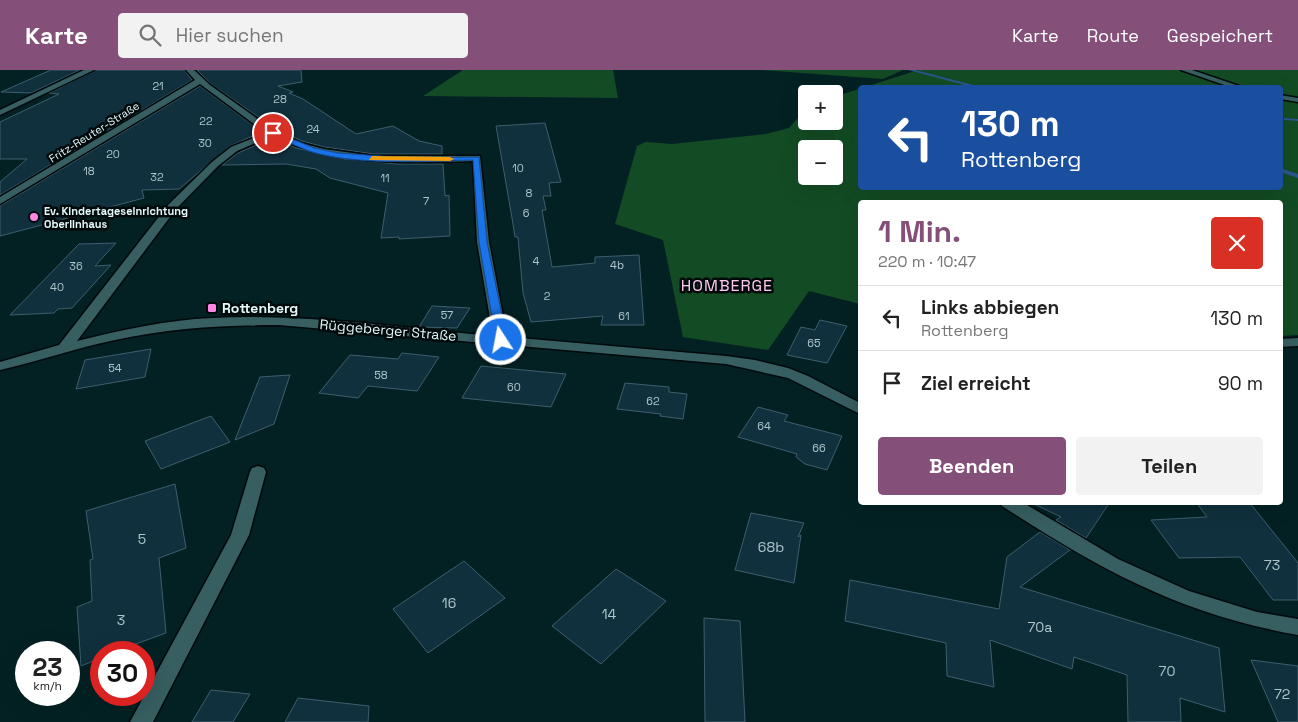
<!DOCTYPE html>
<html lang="de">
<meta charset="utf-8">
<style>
:root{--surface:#fff;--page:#f2f2f2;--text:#222;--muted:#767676;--line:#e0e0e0;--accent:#844f79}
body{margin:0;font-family:"Space Grotesk",sans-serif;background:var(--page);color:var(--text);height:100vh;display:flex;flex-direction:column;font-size:19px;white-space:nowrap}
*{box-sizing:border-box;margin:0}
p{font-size:16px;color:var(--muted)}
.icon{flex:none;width:28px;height:28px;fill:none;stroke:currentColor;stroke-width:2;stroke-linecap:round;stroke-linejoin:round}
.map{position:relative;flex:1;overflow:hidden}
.drawer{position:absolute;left:858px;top:130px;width:425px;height:305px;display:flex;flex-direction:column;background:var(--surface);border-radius:5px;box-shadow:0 5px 20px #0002}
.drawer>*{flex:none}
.top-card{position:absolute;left:858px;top:15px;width:425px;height:105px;border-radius:5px;box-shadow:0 5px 20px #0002;background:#1a4fa0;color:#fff;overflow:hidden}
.fabs{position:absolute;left:798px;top:15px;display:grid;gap:10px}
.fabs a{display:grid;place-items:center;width:45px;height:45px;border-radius:5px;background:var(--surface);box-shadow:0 5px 20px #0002;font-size:25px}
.speed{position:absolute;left:15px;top:571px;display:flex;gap:10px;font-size:25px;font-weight:700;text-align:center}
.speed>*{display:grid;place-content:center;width:65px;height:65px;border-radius:50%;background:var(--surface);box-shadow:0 5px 20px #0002;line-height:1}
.speed small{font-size:12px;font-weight:400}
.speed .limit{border:8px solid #d22;background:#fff;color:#111}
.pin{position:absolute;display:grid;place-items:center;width:42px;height:42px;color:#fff;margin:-21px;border:2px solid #fff;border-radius:50%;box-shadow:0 1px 5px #0007}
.me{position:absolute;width:55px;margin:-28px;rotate:349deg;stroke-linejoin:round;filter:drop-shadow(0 0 4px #0008)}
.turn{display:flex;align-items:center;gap:18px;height:105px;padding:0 20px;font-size:22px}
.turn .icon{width:65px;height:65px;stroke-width:2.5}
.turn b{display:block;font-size:35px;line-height:42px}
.round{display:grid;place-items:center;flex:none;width:52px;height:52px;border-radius:5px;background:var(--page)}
.head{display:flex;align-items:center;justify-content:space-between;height:85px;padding:0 20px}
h1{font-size:30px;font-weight:600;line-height:38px;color:var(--accent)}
.button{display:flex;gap:10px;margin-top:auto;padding:10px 20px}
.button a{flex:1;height:58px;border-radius:5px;background:var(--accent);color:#fff;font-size:20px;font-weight:600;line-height:58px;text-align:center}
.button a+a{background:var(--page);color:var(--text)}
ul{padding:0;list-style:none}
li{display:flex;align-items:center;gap:15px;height:65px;padding:0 20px;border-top:1px solid var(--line)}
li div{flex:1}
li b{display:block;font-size:19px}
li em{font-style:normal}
header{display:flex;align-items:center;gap:30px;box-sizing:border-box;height:70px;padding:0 25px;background:var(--accent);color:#fff}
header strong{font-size:24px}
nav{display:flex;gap:28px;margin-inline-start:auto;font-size:18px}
.search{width:350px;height:45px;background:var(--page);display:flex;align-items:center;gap:12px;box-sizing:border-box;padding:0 18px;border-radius:5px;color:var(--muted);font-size:19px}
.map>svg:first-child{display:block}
</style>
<header>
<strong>Karte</strong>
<div class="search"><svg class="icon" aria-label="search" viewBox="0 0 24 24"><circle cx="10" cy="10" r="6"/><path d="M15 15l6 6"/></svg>Hier suchen</div>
<nav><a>Karte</a><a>Route</a><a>Gespeichert</a></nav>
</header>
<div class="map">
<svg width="1298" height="652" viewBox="0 0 1298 652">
<rect width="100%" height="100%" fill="#032123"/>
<!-- green -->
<g fill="#134c24" fill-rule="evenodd">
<path d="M463,0h150l5,28 -195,-2z"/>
<path d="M761,0h142l-20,9z"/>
<path d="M918,0h380v265l-18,1v-134h-420v102l-51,-13 -41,59 -85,-13 -20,-97 -48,-16 22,-78 9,-4 26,2 94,-10 23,-6 17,-19v12h28v-24zM860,18h420v100h-420zM806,79h28v27h-28z"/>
</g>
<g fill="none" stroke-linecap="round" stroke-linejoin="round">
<!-- stream -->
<g fill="#2a558d" fill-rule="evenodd">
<path d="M908,0h7l70,18h-9z"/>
<path d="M1284,48l14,1v2l-14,-1z"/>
<path d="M1280,98l18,6v4l-18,-6z"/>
</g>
</g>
<!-- building -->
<g fill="#10303d" stroke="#3e5e6d">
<path d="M51,0h29l-49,23 -30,-1z"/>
<path d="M96,0h88l8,10 -192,115v-13l27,-23h-27v-37l59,-28 -10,-1z"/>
<path d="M197,0h104l1,12 -24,4 15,6 -4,1 14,6 53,35 37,-8 26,15 23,5v8h-68l-50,-7 -22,-6 -28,-13 -63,-44z"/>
<path d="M200,16l62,46 -32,14 -51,43 -37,1 2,8 -144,38v-30z"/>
<path d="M545,53l16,59 -12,1 2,13h-8l3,14h-4l10,57 43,-4v-6l44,-2 5,70h-43l2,-9 -72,6 -8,-29 -5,-56h-3l-3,-19 -16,-92z"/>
<path d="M272,68l24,10 49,11 51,5h47l2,32 4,-1 1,41 -51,3v-2l-18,1 7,-45 -58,-15 -14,-9 -30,-5 -64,1 16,-12z"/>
<path d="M116,173l-21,23 16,-1 -39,43 -14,1 -4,4 -44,2 69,-71z"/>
<path d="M432,236l38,2 -13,20 -38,-1z"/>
<path d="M820,250l27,6 -20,37 -40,-8 14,-28 14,3z"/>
<path d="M151,279l-6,28 -69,12 9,-29z"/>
<path d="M402,283l37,4 -22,34 -49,-5 -10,12 -39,-5 31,-38 48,4z"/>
<path d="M481,296l85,8 -15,33 -89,-9z"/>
<path d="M290,305l-16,49 -39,16 25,-63z"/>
<path d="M625,313l44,4v5l18,2 -4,25 -23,-3 1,-2 -44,-5z"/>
<path d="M758,337l30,8 -4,6 58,15 -15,34 -22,-6 -9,-7 1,-3 -59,-17z"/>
<path d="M211,346l19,26 -69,27 -16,-28z"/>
<path d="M175,414l11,64 -27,10 7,75 -52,19h-13v6l-20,8 -4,-59 15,-6 -2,-41 3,-1 -7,-48z"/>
<path d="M1030,432h80l-24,36 -30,-18 5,-3z"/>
<path d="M1196,432h53l49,61v37h-25l-33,-43 -61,1 -28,-38 56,-3z"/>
<path d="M751,443l53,10 -6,14 3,-2 -7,48 -59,-13z"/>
<path d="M1040,462l30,18 -50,37 199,61 6,64 -45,-14 1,24h-53l-1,-47 -53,-18 -2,12 -82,-29 4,47 -47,-11 -1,-33 -101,-22 5,-41 149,29 8,-52z"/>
<path d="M464,491l41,37 -77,55 -35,-44z"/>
<path d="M616,499l50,32 -65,63 -49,-38z"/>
<path d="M704,548l36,3 5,101h-40z"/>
<path d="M1251,590l47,6v56h-20z"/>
<path d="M211,620l39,4 -17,28h-41z"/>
<path d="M298,628l71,8 -1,16h-83z"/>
</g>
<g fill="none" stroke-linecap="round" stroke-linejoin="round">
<!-- street casing -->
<g stroke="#00090b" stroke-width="3">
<g id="street">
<path d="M84,0h10l-94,45v-5z"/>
<path d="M186,0h8l16,15 63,45 28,13 23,6 50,7h106l9,86 18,95 219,19 29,4 33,8 20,8 52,27v11l-72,-36 -62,-14 -447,-39c-56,0 -109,3 -164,15 -39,8 -76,21 -115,30v-8l59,-17 109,-140 44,-43 19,-15 35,-14 -66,-49 -200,120v-7l195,-117zM272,66c65,30 131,27 201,25l4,81 16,94c-93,-8 -188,-23 -281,-18 -46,2 -91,12 -135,23l99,-132 42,-43 19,-15z"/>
<path d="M1181,0h11l53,18h-12z"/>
<path d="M1280,25l18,3v4l-18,-3z"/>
<path d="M1298,268v8l-18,1v-8z"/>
<path d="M258,396l6,2 2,4 -17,63 -96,187h-23l101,-187 19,-63 2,-4z"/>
<path d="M1000,432h22l96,57 71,32 68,21 41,7v16c-118,-21 -197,-65 -296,-129z"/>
</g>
</g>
<!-- street -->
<use href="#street" fill="#375e61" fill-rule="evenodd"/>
</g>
<!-- route -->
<path fill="#1a73e8" stroke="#114b97" d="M273,61l41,17 24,5 70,5 71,-1 8,85 20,98 -2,2 -4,1 -5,-3 -17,-98 -6,-82c-48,1 -118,6 -164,-9 -13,-5 -26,-11 -39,-16z"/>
<!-- slow -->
<path fill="#f59e0b" d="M372,86l78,1 4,2 -4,2 -81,-1z"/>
<!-- markers -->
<g fill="#fc86e3" stroke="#00090a" stroke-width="2">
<circle cx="34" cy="147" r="5"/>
<rect x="207" y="233" width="10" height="10" rx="2.5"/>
</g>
<g text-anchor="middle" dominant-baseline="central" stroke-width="5" stroke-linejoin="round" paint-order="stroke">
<!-- number labels -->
<g font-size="11" fill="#aec6cb">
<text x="158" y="16">21</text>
<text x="280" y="29">28</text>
<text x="206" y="51">22</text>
<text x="313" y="59">24</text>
<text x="205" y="73">30</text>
<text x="113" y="84">20</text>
<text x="518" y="98">10</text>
<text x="89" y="101">18</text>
<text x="157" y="107">32</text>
<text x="385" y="108">11</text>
<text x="529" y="123">8</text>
<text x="426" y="131">7</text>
<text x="526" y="143">6</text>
<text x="536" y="191">4</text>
<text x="617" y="195">4b</text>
<text x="76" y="196">36</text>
<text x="57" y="217">40</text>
<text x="547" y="226">2</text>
<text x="447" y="245">57</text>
<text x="624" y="246">61</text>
<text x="814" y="273">65</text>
<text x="115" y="298">54</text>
<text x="381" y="305">58</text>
<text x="514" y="317">60</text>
<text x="653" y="331">62</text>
<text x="764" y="356">64</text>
<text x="819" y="378">66</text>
</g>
<!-- far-street labels -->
<g font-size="11" fill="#e3f8fa" stroke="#00090a">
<text transform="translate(94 62) rotate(-32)">Fritz-Reuter-Straße</text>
</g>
<!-- far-poi labels -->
<g font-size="11" font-weight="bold" fill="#e3f8fa" stroke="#00090a" text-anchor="start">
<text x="44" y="141">Ev. Kindertageseinrichtung<tspan x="44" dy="13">Oberlinhaus</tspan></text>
</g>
<!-- poi labels -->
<g font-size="14" font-weight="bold" fill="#e3f8fa" stroke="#00090a" text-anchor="start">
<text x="222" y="238">Rottenberg</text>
</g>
<!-- street labels -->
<g font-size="14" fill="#e3f8fa" stroke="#00090a">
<text transform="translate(388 260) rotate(5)">Rüggeberger Straße</text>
</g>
<!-- near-number labels -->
<g font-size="14" fill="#aec6cb">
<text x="142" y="469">5</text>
<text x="771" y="477">68b</text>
<text x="1272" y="495">73</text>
<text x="449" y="533">16</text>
<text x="609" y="544">14</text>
<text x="121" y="550">3</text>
<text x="1040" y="557">70a</text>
<text x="1167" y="601">70</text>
<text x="1282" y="624">72</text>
</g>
<!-- quarter labels -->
<g font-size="16" letter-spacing="1" fill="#ffc8f0" stroke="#00090a">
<text x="727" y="215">HOMBERGE</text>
</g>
</g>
</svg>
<div class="fabs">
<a>+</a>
<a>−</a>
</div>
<div class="speed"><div>23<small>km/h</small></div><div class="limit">30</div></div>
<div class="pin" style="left:273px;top:63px;background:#d93025"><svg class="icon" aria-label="arrive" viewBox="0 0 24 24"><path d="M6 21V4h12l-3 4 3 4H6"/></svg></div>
<svg class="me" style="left:501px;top:270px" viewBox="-20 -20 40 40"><circle r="17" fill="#1a73e8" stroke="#fff" stroke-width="3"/><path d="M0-11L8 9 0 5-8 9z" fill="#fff"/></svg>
<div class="top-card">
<div class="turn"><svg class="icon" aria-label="left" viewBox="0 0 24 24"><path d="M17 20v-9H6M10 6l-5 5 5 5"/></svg><div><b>130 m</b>Rottenberg</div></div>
</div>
<section class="drawer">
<div class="head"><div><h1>1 Min.</h1><p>220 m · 10:47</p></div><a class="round" style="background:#d93025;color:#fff"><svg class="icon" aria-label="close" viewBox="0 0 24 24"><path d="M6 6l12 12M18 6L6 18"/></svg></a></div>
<ul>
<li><svg class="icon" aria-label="left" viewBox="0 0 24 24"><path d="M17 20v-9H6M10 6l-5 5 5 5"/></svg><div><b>Links abbiegen</b><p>Rottenberg</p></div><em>130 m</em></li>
<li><svg class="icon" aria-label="arrive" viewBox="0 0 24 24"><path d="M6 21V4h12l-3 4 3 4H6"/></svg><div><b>Ziel erreicht</b></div><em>90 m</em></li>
</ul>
<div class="button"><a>Beenden</a><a>Teilen</a></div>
</section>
</div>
